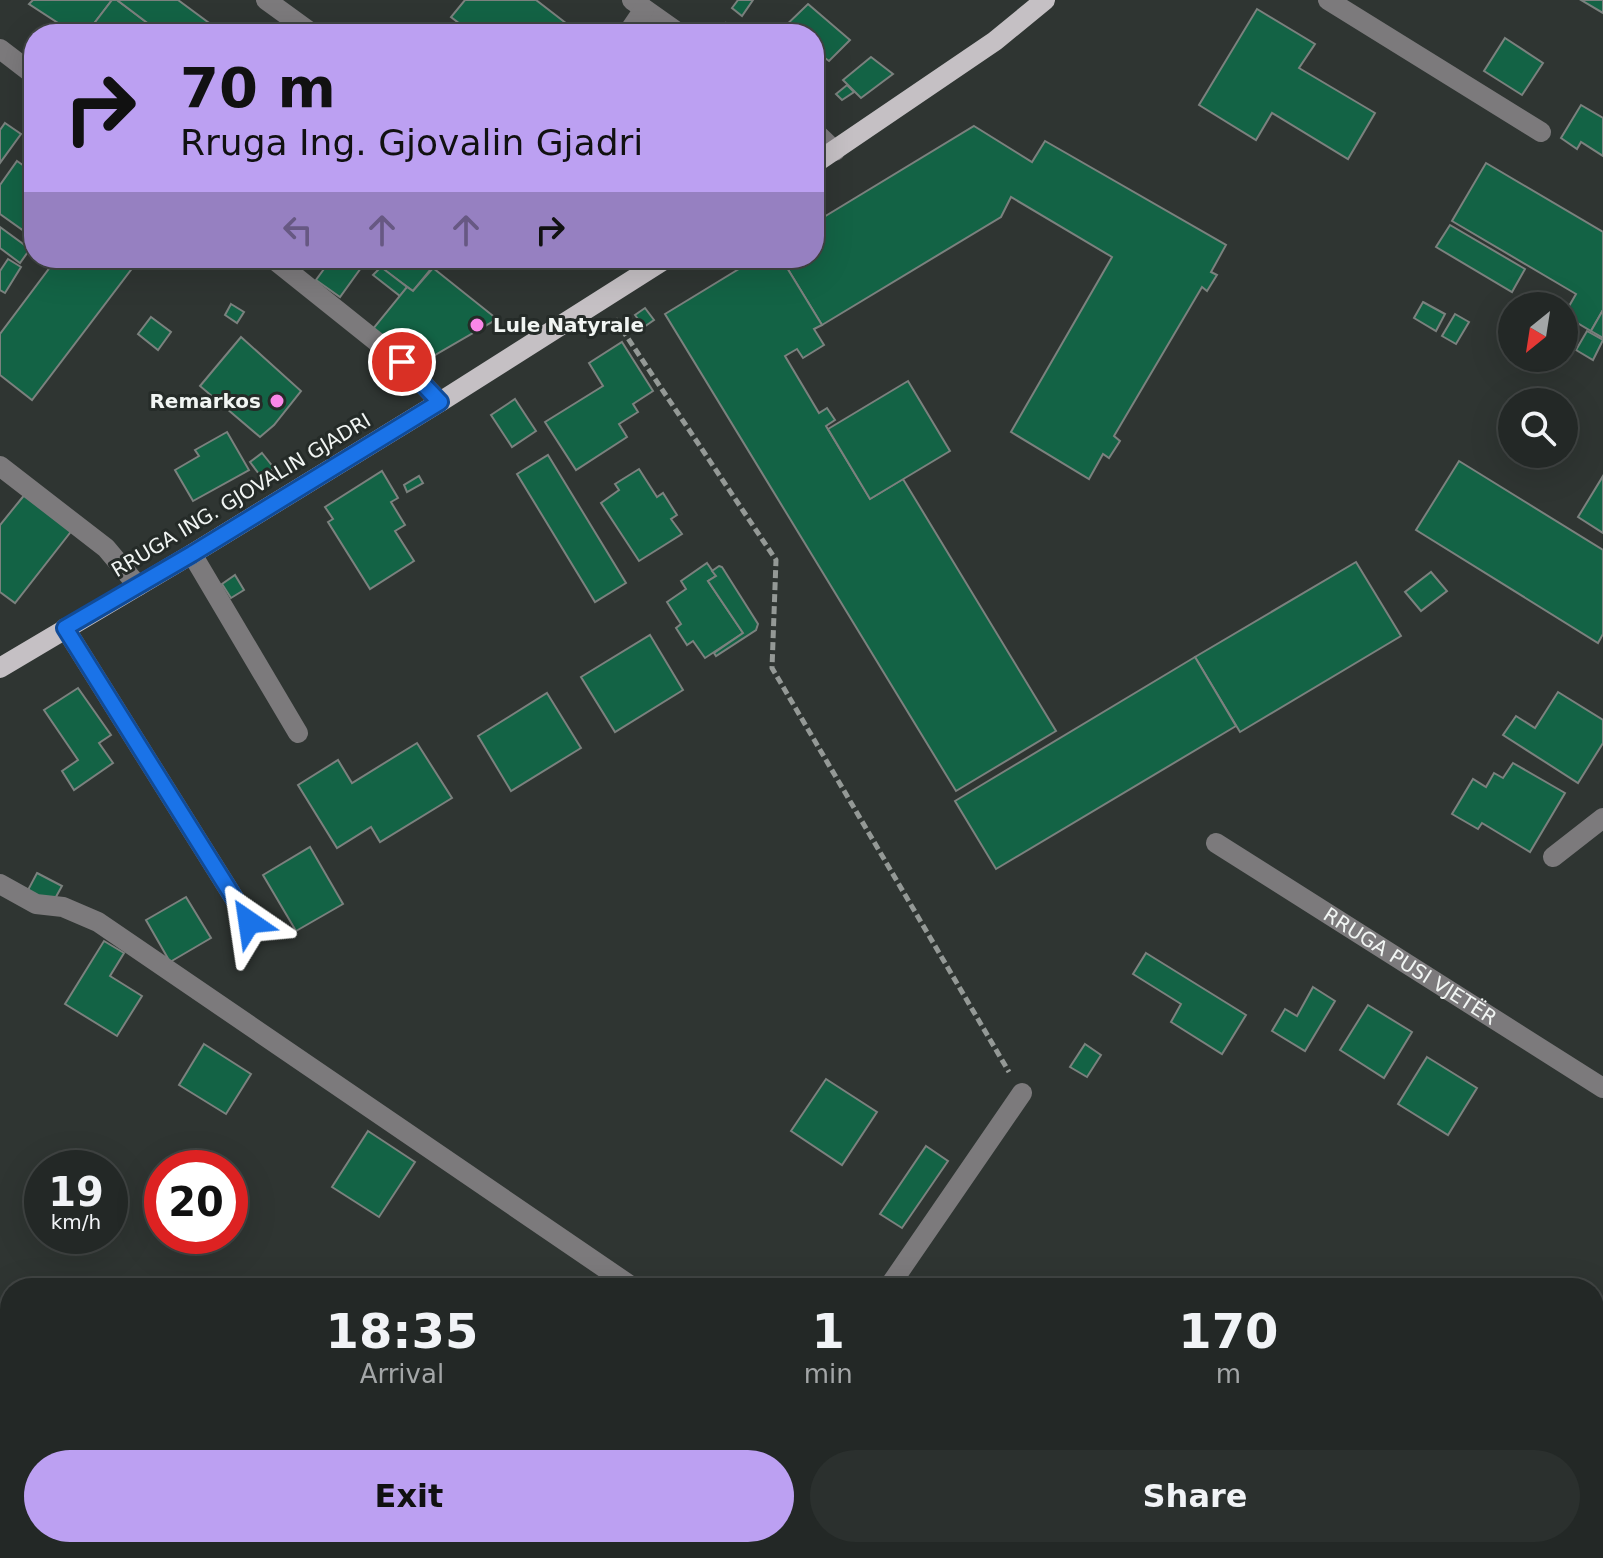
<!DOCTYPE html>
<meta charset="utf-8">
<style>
:root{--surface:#232826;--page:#2b302e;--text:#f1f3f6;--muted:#a3a6a7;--line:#404443;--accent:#bca0f2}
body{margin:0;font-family:"DejaVu Sans",sans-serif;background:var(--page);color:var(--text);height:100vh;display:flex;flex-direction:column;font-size:30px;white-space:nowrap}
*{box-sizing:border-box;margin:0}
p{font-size:26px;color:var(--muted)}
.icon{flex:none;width:44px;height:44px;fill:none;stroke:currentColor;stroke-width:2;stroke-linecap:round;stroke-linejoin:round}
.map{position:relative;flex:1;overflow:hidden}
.drawer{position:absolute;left:0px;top:1278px;width:1604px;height:280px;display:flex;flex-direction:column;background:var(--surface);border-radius:32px 32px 0 0;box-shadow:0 8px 32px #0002,0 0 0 2px var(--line)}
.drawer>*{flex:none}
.banner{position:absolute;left:24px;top:24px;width:800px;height:244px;border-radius:32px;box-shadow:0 8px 32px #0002,0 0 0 2px var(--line);background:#bca0f2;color:#111;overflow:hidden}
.needle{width:52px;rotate:210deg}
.tools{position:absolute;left:1498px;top:292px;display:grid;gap:16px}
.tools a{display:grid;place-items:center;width:80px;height:80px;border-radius:50%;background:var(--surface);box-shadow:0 8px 32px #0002,0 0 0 2px var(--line);font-size:40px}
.speed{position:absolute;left:24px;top:1150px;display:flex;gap:16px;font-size:40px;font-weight:700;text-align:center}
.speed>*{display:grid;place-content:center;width:104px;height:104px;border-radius:50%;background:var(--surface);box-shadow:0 8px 32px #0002,0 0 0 2px var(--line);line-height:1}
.speed small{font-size:20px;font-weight:400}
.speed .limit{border:12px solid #d22;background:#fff;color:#111}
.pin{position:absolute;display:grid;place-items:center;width:68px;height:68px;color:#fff;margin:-34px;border:4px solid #fff;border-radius:50%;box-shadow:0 2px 8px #0007}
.me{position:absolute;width:88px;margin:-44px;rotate:328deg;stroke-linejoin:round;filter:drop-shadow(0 0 6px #0008)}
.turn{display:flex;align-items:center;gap:28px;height:168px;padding:0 24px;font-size:36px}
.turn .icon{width:104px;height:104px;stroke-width:2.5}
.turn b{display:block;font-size:56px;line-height:68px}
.lanes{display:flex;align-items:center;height:76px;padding:0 24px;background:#0003;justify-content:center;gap:40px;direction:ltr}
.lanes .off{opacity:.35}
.eta{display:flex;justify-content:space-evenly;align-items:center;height:136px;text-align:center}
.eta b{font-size:48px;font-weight:800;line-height:56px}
.primary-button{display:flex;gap:16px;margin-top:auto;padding:16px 24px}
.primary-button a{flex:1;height:92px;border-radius:48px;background:var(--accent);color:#111;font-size:32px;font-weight:800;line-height:92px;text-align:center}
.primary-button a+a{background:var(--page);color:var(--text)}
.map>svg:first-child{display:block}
</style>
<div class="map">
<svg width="1603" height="1558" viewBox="0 0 1603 1558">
<rect width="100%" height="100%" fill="#2f3532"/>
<!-- building -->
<g fill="#136345" stroke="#7b817e" stroke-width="2">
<path d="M33,0h79l-26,34h-11l-46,-30z"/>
<path d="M112,0h5l45,34h-76z"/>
<path d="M117,0h61l46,34h-62z"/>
<path d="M465,0h71l44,34h-107l-22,-17z"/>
<path d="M738,0h15l-11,16 -10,-8z"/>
<path d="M1581,0h22v13z"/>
<path d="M808,4l42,36 -21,21 -4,-3 -11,12v-36h-37z"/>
<path d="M1257,9l58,35 -16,24 76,45 -27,46 -76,-46 -16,27 -57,-35z"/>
<path d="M726,23l15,11h-23z"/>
<path d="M1505,38l38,25 -21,32 -38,-24z"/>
<path d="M871,57l22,17 -32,24 -18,-18z"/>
<path d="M847,85l7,7 -12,8 -6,-6z"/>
<path d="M1581,105l22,13v38l-22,-14 -4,7 -16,-11z"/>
<path d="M5,123l16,11 -21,29v-33z"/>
<path d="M974,126l58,36 13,-21 181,104 -15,27 6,3 -10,16 -5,-4 -88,149 6,5 -11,17 -6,-4 -14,25 -78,-47 101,-175 -101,-60 -10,20 -179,108 -41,-67h33v-35z"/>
<path d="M17,161l17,12v59l-3,4 -31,-22v-29z"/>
<path d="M1486,163l117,69v78l-12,21 -27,-16 12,-21 -124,-73z"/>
<path d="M1450,225l75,44 -13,23 -76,-45z"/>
<path d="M0,227l30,22 -10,14 -20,-15z"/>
<path d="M57,258h83l-108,142 -32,-25v-41z"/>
<path d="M332,258h30l4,3 -26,36 -24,-17z"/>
<path d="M368,258h72l-27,33z"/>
<path d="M757,258h24l41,67 -8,4 10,16 -21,13 -6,-9 -12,7 34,57 8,-5 8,12 -9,6 44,73 33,-20 153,252 -100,60 -291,-477z"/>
<path d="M8,259l13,8 -16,26 -5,-3v-19z"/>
<path d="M381,267l26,20 -7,9 -27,-21z"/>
<path d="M433,268l64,51 -81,47 -44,-36 35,-43 6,4z"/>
<path d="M1423,302l22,12 -9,17 -22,-13z"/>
<path d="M231,304l13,8 -7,11 -12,-8z"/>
<path d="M645,308l9,12 -10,7 -9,-12z"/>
<path d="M1603,310v28l-12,-7z"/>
<path d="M1455,314l14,8 -13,22 -14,-8z"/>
<path d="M151,317l20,15 -13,18 -20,-16z"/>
<path d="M1587,331l16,9 -10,20 -17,-10z"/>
<path d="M241,337l60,54 -27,34 -14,12 -60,-51z"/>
<path d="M622,342l31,49 -20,13 5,8 -19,12 8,13 -51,33 -31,-48 58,-36 -14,-23z"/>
<path d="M908,381l42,70 -80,48 -42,-70z"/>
<path d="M515,399l21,32 -24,16 -21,-32z"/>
<path d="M227,432l22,38 -56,31 -18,-31 24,-14 -4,-6z"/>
<path d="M262,453l12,15 -12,10 -12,-16z"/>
<path d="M548,455l78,128 -31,19 -78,-128z"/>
<path d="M1459,461l144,89v84l-5,9 -182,-113z"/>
<path d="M639,469l18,28 6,-4 14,22 -6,4 11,15 -43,27 -38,-58 18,-13 -4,-6z"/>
<path d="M382,471l16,27 -7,4 14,23 -10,6 19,30 -44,28 -42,-67 5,-3 -8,-12z"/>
<path d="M419,476l4,7 -16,9 -3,-7z"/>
<path d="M1603,476v57l-25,-16z"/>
<path d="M26,493l47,36 -58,74 -15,-11v-67z"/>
<path d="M1356,562l45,74 -161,96 -45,-75z"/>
<path d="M707,563l9,13 -8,5 35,52 -38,25 -12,-17 -6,4 -11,-17 5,-4 -14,-22 19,-13 -5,-8z"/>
<path d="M719,566l3,1 36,57 -2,6 -40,26 -2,-3 29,-20 -35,-52 8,-5 -4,-5z"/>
<path d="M1431,572l16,19 -26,20 -16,-19z"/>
<path d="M235,575l9,15 -13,8 -9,-14z"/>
<path d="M650,635l33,55 -68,42 -34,-55z"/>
<path d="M1195,657l41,69 -240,143 -41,-68z"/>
<path d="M78,688l33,47 -12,8 14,20 -39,27 -12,-19 16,-11 -34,-50z"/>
<path d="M1558,692l45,28v23l-25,40 -75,-48 13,-19 19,12z"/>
<path d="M547,693l34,55 -70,43 -33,-55z"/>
<path d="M417,743l35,55 -72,44 -9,-15 -34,21 -39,-63 40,-25 14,23z"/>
<path d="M1513,763l52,30 -35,59 -48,-29 -4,6 -26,-15 21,-35 13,8 8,-14 9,5z"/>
<path d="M310,847l33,57 -47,27 -33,-56z"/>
<path d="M37,873l25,13 -10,18 -24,-14z"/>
<path d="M186,897l25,41 -41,24 -24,-42z"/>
<path d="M104,941l20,12 -14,23 32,20 -25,40 -52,-32z"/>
<path d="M1146,953l100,62 -24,39 -51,-32 10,-18 -48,-30z"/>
<path d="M1313,987l22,14 -30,50 -33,-20 13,-22 12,7z"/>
<path d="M1368,1005l44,27 -28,46 -44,-28z"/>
<path d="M204,1044l47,30 -25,40 -47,-29z"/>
<path d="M1085,1044l16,11 -14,22 -17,-10z"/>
<path d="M1427,1057l50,31 -29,47 -50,-31z"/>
<path d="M826,1079l51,33 -35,53 -51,-34z"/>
<path d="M368,1131l47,31 -36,55 -47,-30z"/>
<path d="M926,1146l22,15 -46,67 -22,-14z"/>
</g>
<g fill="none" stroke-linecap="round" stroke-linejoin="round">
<!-- path -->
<path stroke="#949996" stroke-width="5" stroke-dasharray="8 4" stroke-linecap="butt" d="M615,319l161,241 -4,108 237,404"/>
<!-- minor -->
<g stroke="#7c7a7c" stroke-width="20">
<path d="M266,0l47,34"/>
<path d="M632,0l48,34"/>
<path d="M1328,0l213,132"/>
<path d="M627,34l17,-25"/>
<path d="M0,49l34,26"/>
<path d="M814,131l21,20"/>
<path d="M272,258l130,104 38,40"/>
<path d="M0,466l106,82 32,38"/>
<path d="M192,554l106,179"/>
<path d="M65,628l184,294"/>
<path id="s1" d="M1216,843l387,245"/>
<path d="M1553,857l50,-39"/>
<path d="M0,884l36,20 27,3 35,15 530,362 2,4"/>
<path d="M888,1288l134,-195"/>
<path d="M704,1558l7,-10"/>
</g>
<!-- major -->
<g stroke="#c5c0c4" stroke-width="20">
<path d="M814,164l181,-123 50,-41"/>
<path d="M0,668l192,-114 248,-152 227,-144"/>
</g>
</g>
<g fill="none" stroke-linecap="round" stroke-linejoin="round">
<!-- route casing -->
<g stroke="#114b97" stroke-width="20">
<path id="route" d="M249,922l-184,-294 127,-74 248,-152 -38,-40"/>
</g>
<!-- route -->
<use href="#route" stroke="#1a73e8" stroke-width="14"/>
</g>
<!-- markers -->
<g fill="#f987e8" stroke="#252b28" stroke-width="3">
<circle cx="477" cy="325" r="8"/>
<circle cx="277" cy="401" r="8"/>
</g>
<g text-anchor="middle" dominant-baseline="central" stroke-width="6" stroke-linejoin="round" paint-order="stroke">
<!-- poi labels -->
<g font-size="20" font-weight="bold" fill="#f1f5f3" stroke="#252b28" text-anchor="start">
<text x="493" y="325">Lule Natyrale</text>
<text x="261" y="401" text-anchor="end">Remarkos</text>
</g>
<!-- street labels -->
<g font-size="20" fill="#f1f5f3" stroke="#252b28">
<text transform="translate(241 495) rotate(-31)">RRUGA ING. GJOVALIN GJADRI</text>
<text stroke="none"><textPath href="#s1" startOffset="230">RRUGA PUSI VJETËR</textPath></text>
</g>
</g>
</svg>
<div class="tools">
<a><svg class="needle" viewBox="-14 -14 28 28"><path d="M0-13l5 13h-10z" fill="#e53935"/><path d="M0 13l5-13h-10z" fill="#a3a6a7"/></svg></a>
<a><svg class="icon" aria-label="search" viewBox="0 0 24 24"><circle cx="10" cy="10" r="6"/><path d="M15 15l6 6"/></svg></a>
</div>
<div class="speed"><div>19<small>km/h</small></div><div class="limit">20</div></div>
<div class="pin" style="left:402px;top:362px;background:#d93025"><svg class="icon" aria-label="arrive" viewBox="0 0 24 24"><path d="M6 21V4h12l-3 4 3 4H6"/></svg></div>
<svg class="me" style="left:249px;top:922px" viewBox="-20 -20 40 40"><path d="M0-17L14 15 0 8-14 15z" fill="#1a73e8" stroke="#fff" stroke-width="4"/></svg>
<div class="banner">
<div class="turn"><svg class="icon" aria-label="right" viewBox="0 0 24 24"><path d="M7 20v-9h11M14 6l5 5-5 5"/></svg><div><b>70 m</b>Rruga Ing. Gjovalin Gjadri</div></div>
<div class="lanes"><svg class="icon off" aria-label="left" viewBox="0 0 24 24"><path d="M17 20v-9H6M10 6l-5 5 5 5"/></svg><svg class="icon off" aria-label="ahead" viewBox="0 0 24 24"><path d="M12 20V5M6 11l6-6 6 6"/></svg><svg class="icon off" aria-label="ahead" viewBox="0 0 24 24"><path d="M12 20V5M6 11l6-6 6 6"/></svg><svg class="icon" aria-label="right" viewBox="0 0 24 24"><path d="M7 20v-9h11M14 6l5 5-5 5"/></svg></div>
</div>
<section class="drawer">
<div class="eta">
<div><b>18:35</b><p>Arrival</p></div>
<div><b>1</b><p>min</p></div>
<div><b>170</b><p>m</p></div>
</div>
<div class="primary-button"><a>Exit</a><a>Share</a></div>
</section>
</div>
